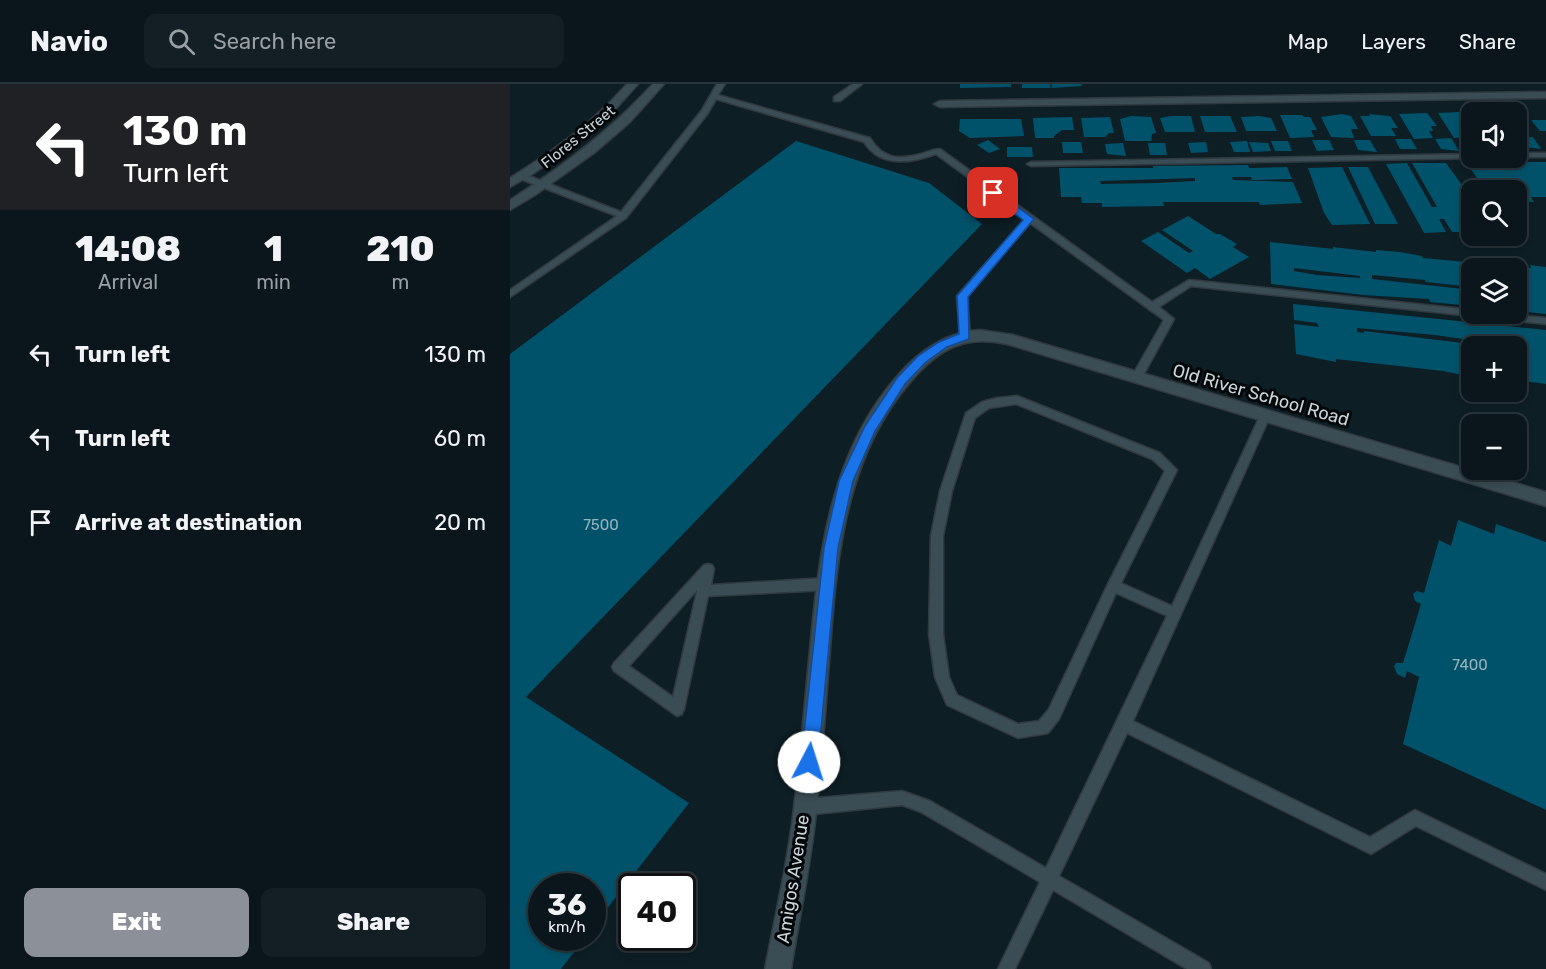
<!DOCTYPE html>
<meta charset="utf-8">
<style>
:root{--surface:#0a161c;--page:#131f25;--text:#f1f3f6;--muted:#999fa3;--line:#2a353b;--accent:#8c9099}
body{margin:0;font-family:Rubik,sans-serif;background:var(--page);color:var(--text);height:100vh;display:flex;flex-direction:column;font-size:22px;white-space:nowrap}
*{box-sizing:border-box;margin:0}
p{font-size:20px;color:var(--muted)}
.icon{flex:none;width:33px;height:33px;fill:none;stroke:currentColor;stroke-width:2;stroke-linecap:round;stroke-linejoin:round}
.map{position:relative;flex:1;overflow:hidden}
.panel{display:flex;flex-direction:column;background:var(--surface);width:510px}
.panel>*{flex:none}
.guide{background:#202124;color:#fff;overflow:hidden}
.buttons{position:absolute;left:951px;top:18px;display:grid;gap:12px}
.buttons a{display:grid;place-items:center;width:66px;height:66px;border-radius:12px;background:var(--surface);box-shadow:0 3px 9px #0003,0 0 0 2px var(--line);font-size:30px}
.speed{position:absolute;left:18px;top:789px;display:flex;gap:12px;font-size:30px;font-weight:700;text-align:center}
.speed>*{display:grid;place-content:center;width:78px;height:78px;border-radius:50%;background:var(--surface);box-shadow:0 3px 9px #0003,0 0 0 2px var(--line);line-height:1}
.speed small{font-size:15px;font-weight:400}
.speed .limit{border:3px solid #111;border-radius:9px;background:#fff;color:#111}
.pin{position:absolute;display:grid;place-items:center;width:51px;height:51px;color:#fff;margin:-26px;border-radius:12px;box-shadow:0 3px 9px #0006}
.me{position:absolute;width:66px;margin:-33px;rotate:5deg;stroke-linejoin:round;filter:drop-shadow(0 0 4px #0008)}
.turn{display:flex;align-items:center;gap:21px;height:126px;padding:0 24px;font-size:27px}
.turn .icon{width:78px;height:78px;stroke-width:2.5}
.turn b{display:block;font-size:42px;line-height:51px}
.eta{display:flex;justify-content:space-evenly;align-items:center;height:102px;text-align:center}
.eta b{font-size:36px;font-weight:800;line-height:42px}
.action{display:flex;gap:12px;margin-top:auto;padding:12px 24px}
.action a{flex:1;height:69px;border-radius:12px;background:var(--accent);color:#fff;font-size:24px;font-weight:800;line-height:69px;text-align:center}
.action a+a{background:var(--page);color:var(--text)}
ul{padding:0;list-style:none}
li{display:flex;align-items:center;gap:18px;height:84px;padding:0 24px}
li div{flex:1}
li b{display:block;font-size:22px}
li em{font-style:normal}
header{display:flex;align-items:center;gap:36px;box-sizing:border-box;height:84px;padding:0 30px;background:var(--surface);border-bottom:2px solid var(--line)}
header strong{font-size:28px}
nav{display:flex;gap:33px;margin-inline-start:auto;font-size:21px}
.search{width:420px;height:54px;background:var(--page);display:flex;align-items:center;gap:15px;box-sizing:border-box;padding:0 21px;border-radius:12px;color:var(--muted);font-size:22px}
main{display:flex;flex:1;min-height:0}
.map>svg:first-child{display:block}
</style>
<header>
<strong>Navio</strong>
<div class="search"><svg class="icon" aria-label="search" viewBox="0 0 24 24"><circle cx="10" cy="10" r="6"/><path d="M15 15l6 6"/></svg>Search here</div>
<nav><a>Map</a><a>Layers</a><a>Share</a></nav>
</header>
<main>
<section class="panel">
<div class="guide">
<div class="turn"><svg class="icon" aria-label="left" viewBox="0 0 24 24"><path d="M17 20v-9H6M10 6l-5 5 5 5"/></svg><div><b>130 m</b>Turn left</div></div>
</div>
<div class="eta">
<div><b>14:08</b><p>Arrival</p></div>
<div><b>1</b><p>min</p></div>
<div><b>210</b><p>m</p></div>
</div>
<ul>
<li><svg class="icon" aria-label="left" viewBox="0 0 24 24"><path d="M17 20v-9H6M10 6l-5 5 5 5"/></svg><div><b>Turn left</b></div><em>130 m</em></li>
<li><svg class="icon" aria-label="left" viewBox="0 0 24 24"><path d="M17 20v-9H6M10 6l-5 5 5 5"/></svg><div><b>Turn left</b></div><em>60 m</em></li>
<li><svg class="icon" aria-label="arrive" viewBox="0 0 24 24"><path d="M6 21V4h12l-3 4 3 4H6"/></svg><div><b>Arrive at destination</b></div><em>20 m</em></li>
</ul>
<div class="action"><a>Exit</a><a>Share</a></div>
</section>
<div class="map">
<svg width="1036" height="885" viewBox="0 0 1036 885">
<rect width="100%" height="100%" fill="#0d1e25"/>
<!-- building -->
<g fill="#00526a" fill-rule="evenodd">
<path d="M450,0h51v3l-51,1z"/>
<path d="M512,0h28l1,4h-29z"/>
<path d="M542,0h29l1,2 -30,2z"/>
<path d="M949,28l10,4 3,4v17l-18,1 -16,-25z"/>
<path d="M917,29l10,13h-6l2,5h-4l4,7 -19,1 -15,-25z"/>
<path d="M832,30l9,2 7,13h-7l3,9 -23,-1 -10,-20z"/>
<path d="M859,30l21,2 8,12h-7l5,8h-25l-11,-20h10z"/>
<path d="M770,31h22l2,2h6l7,13h-6l3,7 -24,1z"/>
<path d="M621,32l20,1 5,16 -4,1 -1,7h-26l-5,-22z"/>
<path d="M661,32h20l4,16h-30l-5,-14z"/>
<path d="M690,32h30l7,16h-32z"/>
<path d="M749,32l12,2 6,13h-31l-5,-14z"/>
<path d="M562,33l2,13h-12l-8,6v2h-19l-2,-20z"/>
<path d="M600,33l4,16h-5l-4,4h-21l-3,-19z"/>
<path d="M450,35h61l3,17 -54,2 -11,-7z"/>
<path d="M1021,36h15v11h-6z"/>
<path d="M1023,53l8,12 -17,-2 -7,-9z"/>
<path d="M939,54l3,1 7,12 -18,-2 -6,-10z"/>
<path d="M885,55h16l6,10h-17z"/>
<path d="M478,56l12,9 -11,4 -12,-8z"/>
<path d="M802,56h17l5,10 -17,1z"/>
<path d="M844,56h16l7,12 -19,-2z"/>
<path d="M286,57l133,42 53,41 -456,473 163,106 -97,125v-42h-50v52h43l-24,31h-51v-615z"/>
<path d="M737,57l3,11h-16l-4,-10z"/>
<path d="M761,57h17l4,10h-17z"/>
<path d="M552,58h19l2,11h-20z"/>
<path d="M696,58l2,10 -17,1 -3,-10z"/>
<path d="M739,58l19,1 3,8 -18,1z"/>
<path d="M613,59l3,13 -19,-2 -2,-10z"/>
<path d="M638,59h17l2,12h-17z"/>
<path d="M497,63h25l1,10h-26z"/>
<path d="M994,78h42v35h-15l3,5 -18,-1v-11h-31l-17,-25 37,-1z"/>
<path d="M897,79l25,44h5l-25,-44h34l24,33h-2l4,6v30h-20l-8,-13h-5l7,13 -22,1 -38,-69z"/>
<path d="M738,81l1,3 38,-1 5,12 -40,1 -1,-3h-19l1,3 60,2 9,21 -42,2 -1,-3h-96l1,4 -62,1v-4h-20l-1,-6h-20l-2,-29h94v-2zM685,94v3l-38,2 -56,1 -1,-3z"/>
<path d="M832,83l28,57 -38,1 -8,-12 -16,-45z"/>
<path d="M838,83h20l30,57h-23z"/>
<path d="M678,132l28,18h4l17,10 -4,3 16,10 -39,22 -15,-11 -8,5 -46,-32 17,-9 31,21 4,-2 -31,-21z"/>
<path d="M760,158l63,7v-2l43,5v-2l24,2 22,4 1,2 64,6 -1,-2 45,6 -1,-3 16,2v47l-30,-3v-43h-44v19l-46,-5 -1,-2 -53,-5v4l100,11v16l-42,-4 -1,-3 -66,-4 -92,-11zM784,184l66,8v2l-43,-3 -23,-4z"/>
<path d="M783,220l253,26v54l-30,-4v-34h-31l-1,-4 -49,-7 -78,-7v4l7,1v-2l115,14 -7,1v31l-29,-6 -107,-12v3l-40,-8 -2,-30 25,3 -2,-4 -23,-3z"/>
<path d="M948,436l36,14 2,-10 50,18v268l-143,-66 16,-67 -12,-6 -2,7 -8,-4 -3,-8 2,-3h7l18,-59 -6,-3 -2,-7 4,-3 7,2 15,-53 12,6z"/>
</g>
<g fill="none" stroke-linecap="round" stroke-linejoin="round">
<!-- service casing -->
<g stroke="#30393f" stroke-width="3">
<g id="service">
<path d="M207,0h8l-7,11 152,43c13,21 28,22 51,16 7,-2 12,-5 19,-5l212,153 37,-22 283,30v4h32l42,4v6l-355,-38 -32,21 15,12 -34,62 -4,1 -5,-4 33,-58 -134,-97 -63,74 3,39 -5,3 -5,-3 -3,-40 68,-77 -89,-65c-25,9 -56,14 -72,-12l-148,-43 -8,14 -82,105 -116,79v-7l107,-74 -99,-38v-4h6l97,38 81,-102z"/>
<path d="M343,0h9l-22,17h-6v-4z"/>
<rect x="1006" y="69" width="30" height="4"/>
<path d="M962,70v4h3l-444,8 -4,-2 4,-2z"/>
<path d="M507,312l143,57 17,17 -56,113 51,23 88,-190 1,-3h8l1,3 -137,305 237,116 45,-27 131,64v16l-130,-64 -45,28 -244,-121 -68,143 150,87 2,6h-24l-134,-79 -38,79h-17l42,-87 -119,-70 -19,-7 -97,10 -5,-3 -3,-5 3,-5 5,-3 97,-8 28,10 116,67 121,-252 -51,-23 -57,126 -11,14 -30,5 -71,-33 -12,-28 -6,-43 2,-98 9,-45 26,-78 16,-11 15,-4zM506,320l136,55 13,12 -56,111 -60,127 -10,12 -21,3 -61,-29 -8,-18 -6,-43v-98l9,-45 23,-73 14,-10z"/>
<path d="M198,480l4,1 2,4 -3,16 115,-7 4,2 2,4 -2,4 -4,2 -118,6 -24,113 -2,5 -5,2 -63,-45 -2,-4 2,-4 90,-98zM187,506v1l-24,106 -44,-31z"/>
</g>
</g>
<!-- minor casing -->
<g stroke="#30393f" stroke-width="3">
<g id="minor">
<path d="M117,0h11l-28,31 -30,26 -49,34 -21,12v-9c43,-27 84,-56 117,-94z"/>
<path d="M143,0h11l-34,38 -36,31 -59,42 -25,15v-10c52,-33 101,-70 143,-116z"/>
<path d="M1036,8v6l-606,9 -6,-3 6,-3z"/>
</g>
</g>
<!-- tertiary casing -->
<g stroke="#30393f" stroke-width="3">
<path id="tertiary" d="M470,246l33,5 533,157v14l-539,-162c-42,-9 -67,4 -95,36 -66,75 -75,174 -82,269 -4,51 -7,103 -13,154 -5,56 -17,111 -26,166h-26c11,-57 24,-113 30,-170 6,-49 10,-99 15,-149 9,-97 20,-199 89,-276 20,-23 49,-43 81,-44z"/>
</g>
<!-- service -->
<use href="#service" fill="#3a4d54" fill-rule="evenodd"/>
<!-- minor -->
<use href="#minor" fill="#3a4d54" fill-rule="evenodd"/>
<!-- tertiary -->
<use href="#tertiary" fill="#3a4d54" fill-rule="evenodd"/>
</g>
<!-- route -->
<path fill="#1a73e8" stroke="#114b97" stroke-width="1.5" d="M479,107h7l38,28 -66,78 1,42 -22,8 -21,15 -21,22 -30,47 -22,50 -15,67 -20,214 -3,6 -6,2 -5,-2 -3,-6 23,-214 15,-67 26,-55 32,-48 21,-22 21,-14 20,-8 -2,-38 66,-76 -34,-25z"/>
<g text-anchor="middle" dominant-baseline="central" stroke-width="6" stroke-linejoin="round" paint-order="stroke">
<!-- far-street labels -->
<g font-size="15" fill="#cad5d9" stroke="#03070a">
<text transform="translate(68 53) rotate(-39)">Flores Street</text>
</g>
<!-- number labels -->
<g font-size="15" fill="#98b4bd">
<text x="91" y="441">7500</text>
<text x="960" y="581">7400</text>
</g>
<!-- street labels -->
<g font-size="18" fill="#cad5d9" stroke="#03070a">
<text transform="translate(751 311) rotate(16)">Old River School Road</text>
<text transform="translate(283 795) rotate(-81)">Amigos Avenue</text>
</g>
</g>
</svg>
<div class="buttons">
<a><svg class="icon" aria-label="sound" viewBox="0 0 24 24"><path d="M4 9h4l5-4v14l-5-4H4zM17 9q2 3 0 6"/></svg></a>
<a><svg class="icon" aria-label="search" viewBox="0 0 24 24"><circle cx="10" cy="10" r="6"/><path d="M15 15l6 6"/></svg></a>
<a><svg class="icon" aria-label="layers" viewBox="0 0 24 24"><path d="M12 4l9 5-9 5-9-5zM3 14l9 5 9-5"/></svg></a>
<a>+</a>
<a>−</a>
</div>
<div class="speed"><div>36<small>km/h</small></div><div class="limit">40</div></div>
<div class="pin" style="left:483px;top:109px;background:#d93025"><svg class="icon" aria-label="arrive" viewBox="0 0 24 24"><path d="M6 21V4h12l-3 4 3 4H6"/></svg></div>
<svg class="me" style="left:299px;top:678px" viewBox="-20 -20 40 40"><circle r="19" fill="#fff"/><path d="M0-13L10 11 0 6-10 11z" fill="#1a73e8"/></svg>
</div>
</main>
